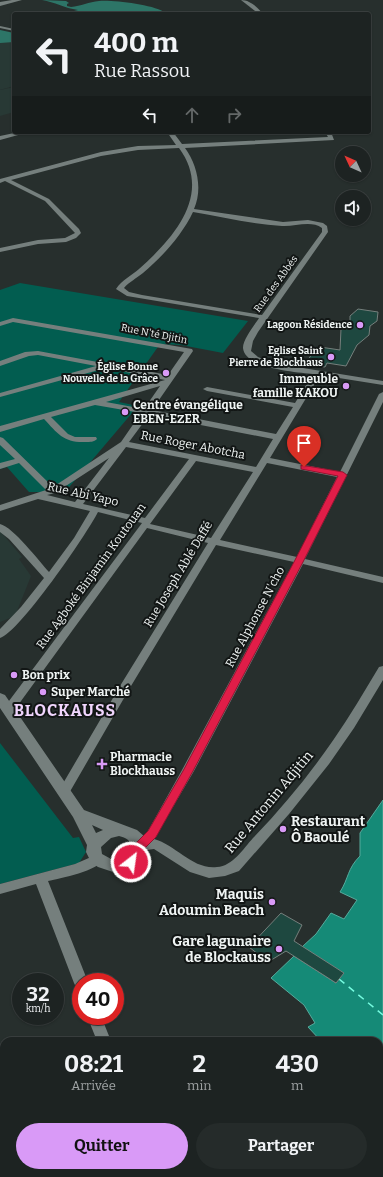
<!DOCTYPE html>
<html lang="fr">
<meta charset="utf-8">
<style>
:root{--surface:#1d2322;--page:#252b2a;--text:#f1f3f6;--muted:#a0a4a5;--line:#3b4040;--accent:#d99af7}
body{margin:0;font-family:Bitter,serif;background:var(--page);color:var(--text);height:100vh;display:flex;flex-direction:column;font-size:15px;white-space:nowrap}
*{box-sizing:border-box;margin:0}
p{font-size:13px;color:var(--muted)}
.icon{flex:none;width:22px;height:22px;fill:none;stroke:currentColor;stroke-width:2;stroke-linecap:round;stroke-linejoin:round}
.map{position:relative;flex:1;overflow:hidden}
.sheet{position:absolute;left:0px;top:1037px;width:383px;height:140px;display:flex;flex-direction:column;background:var(--surface);border-radius:12px 12px 0 0;box-shadow:0 1px 3px #0004,0 0 0 1px var(--line)}
.sheet>*{flex:none}
.top-card{position:absolute;left:12px;top:12px;width:359px;height:122px;border-radius:4px;box-shadow:0 1px 3px #0004,0 0 0 1px var(--line);background:#1d2322;color:var(--text);overflow:hidden}
.needle{width:26px;rotate:314deg}
.fabs{position:absolute;left:335px;top:146px;display:grid;gap:8px}
.fabs a{display:grid;place-items:center;width:36px;height:36px;border-radius:50%;background:var(--surface);box-shadow:0 1px 3px #0004,0 0 0 1px var(--line);font-size:20px}
.speed{position:absolute;left:12px;top:973px;display:flex;gap:8px;font-size:20px;font-weight:700;text-align:center}
.speed>*{display:grid;place-content:center;width:52px;height:52px;border-radius:50%;background:var(--surface);box-shadow:0 1px 3px #0004,0 0 0 1px var(--line);line-height:1}
.speed small{font-size:10px;font-weight:400}
.speed .limit{border:6px solid #d22;background:#fff;color:#111}
.pin{position:absolute;display:grid;place-items:center;width:34px;height:34px;color:#fff;margin:-41px -17px;border-radius:50% 50% 50% 0;rotate:-45deg;box-shadow:0 0 4px #0007}
.pin .icon{rotate:45deg}
.me{position:absolute;width:44px;margin:-22px;rotate:30deg;stroke-linejoin:round;filter:drop-shadow(0 0 3px #0008)}
.turn{display:flex;align-items:center;gap:14px;height:84px;padding:0 16px;font-size:18px}
.turn .icon{width:52px;height:52px;stroke-width:2.5}
.turn b{display:block;font-size:28px;line-height:34px}
.lanes{display:flex;align-items:center;height:38px;padding:0 16px;background:#0003;justify-content:center;gap:20px;direction:ltr}
.lanes .off{opacity:.35}
.eta{display:flex;justify-content:space-evenly;align-items:center;height:68px;text-align:center}
.eta b{font-size:24px;font-weight:700;line-height:28px}
.primary-button{display:flex;gap:8px;margin-top:auto;padding:8px 16px}
.primary-button a{flex:1;height:46px;border-radius:24px;background:var(--accent);color:#111;font-size:16px;font-weight:700;line-height:46px;text-align:center}
.primary-button a+a{background:var(--page);color:var(--text)}
.map>svg:first-child{display:block}
</style>
<div class="map">
<svg width="383" height="1177" viewBox="0 0 383 1177">
<rect width="100%" height="100%" fill="#272f2d"/>
<!-- built -->
<g fill="#283935">
<path d="M0,30l14,4v52l-14,4z"/>
<path d="M14,87v25l-14,4v-26z"/>
<path d="M0,531l22,26 -3,2 12,17 -16,40 -15,6z"/>
</g>
<!-- green -->
<g fill="#025d50">
<path d="M20,283l228,38 -25,32 -42,-8 -21,-1 -41,58 19,4 -73,86h-36l-22,-25 -7,2v-179z"/>
<path d="M0,743l73,95 6,-1 7,15 -7,11 -79,21z"/>
</g>
<!-- forest -->
<g fill="#2d7567">
<path d="M42,0l24,1 3,2 -2,1v2l4,1c10,-1 18,-5 28,-6 15,-1 51,3 65,11l-11,2 -21,-1 1,-2h-10l-2,3h-18l-4,-2 -6,2h-31l16,-4c-14,-2 -23,-8 -36,-10z"/>
<path d="M0,30l14,3v9l-14,1z"/>
</g>
<!-- water -->
<path fill="#158a77" stroke="#56aa9c" d="M383,800v377h-182l2,-4h176v-132h-58l-13,-14 7,-4 -11,-18 -33,-27 23,-22 42,27 3,-4 -37,-32 14,-13 15,-21 13,6 13,-19 -17,-8c9,-14 7,-23 20,-36v-23z"/>
<g fill="none" stroke-linecap="round" stroke-linejoin="round">
<!-- ferry -->
<path stroke="#76fbe0" stroke-width="1.5" stroke-dasharray="7 5.5" stroke-linecap="butt" d="M339,979l44,36"/>
</g>
<!-- building -->
<g fill="#1e4840" stroke="#757f7c">
<path d="M358,309l20,3 -1,9 -7,5 -1,9 -12,10 -11,21 -19,-3 -2,4 -15,-2 2,-4 -4,-1 7,-11 3,1 2,-3 20,3 1,-21 9,-6v-7z"/>
<path d="M281,913l21,12 -8,16 50,32 -8,10 -50,-32 -18,11 -19,-15z"/>
</g>
<g fill="none" stroke-linecap="round" stroke-linejoin="round">
<!-- street -->
<g fill="#757f7d" fill-rule="evenodd">
<path d="M241,0c9,0 16,7 22,14h-4z"/>
<path d="M0,26l14,3v2l-14,-3z"/>
<path d="M19,132h10l-29,8v-4z"/>
<path d="M167,132h6l9,12 146,-7 -3,-5h6l3,8 -149,8c12,16 18,41 9,61l89,13 25,-2 15,3 4,3 1,6 -70,100 -5,9 -2,10 7,6 14,6 111,18v4l-63,-10 -50,83 70,14 39,-78 4,-2v10l-78,157 78,18v6l-80,-19 -109,207 -40,68c22,6 39,31 63,28 16,-1 26,-18 36,-29 30,-31 57,-64 81,-99 16,-23 30,-47 45,-72l4,-1v14l-29,48 -25,36 -40,50 -50,57 -14,5 -16,2 -19,-6 -36,-23 -14,2 -4,-2 -2,-3 14,-15 34,-61 112,-208 -78,-17 -85,141 -63,109 -4,1 -4,-1 -2,-3 62,-106 88,-143 -61,-15 -134,184h-8l-2,-3 139,-186 -44,-11c-11,22 -79,121 -98,126v-9l21,-22 23,-29 -35,-39 -9,-7v-8c13,3 39,37 49,48l25,-34 16,-27 -52,-12 -38,12v-6l46,-15 -27,-27 -19,6v-6l15,-4 -15,-14v-8l3,1 50,49 68,-45 20,-29 -46,-8 -44,12 17,17 7,3h21l1,2c-3,3 -7,3 -11,3 -22,1 -28,-8 -42,-23l-44,13v-6l165,-46 -59,-12 -106,29v-4l96,-27 -58,-11 -9,1 -29,10v-5l25,-9 13,-1 130,24 16,-23 -171,-30 -13,4v-4l13,-4 179,31 1,2 -41,59 124,24 17,-27 -86,-16 -4,-2 4,-2 88,16 18,-29c-15,-2 -68,-5 -70,-26 0,-9 11,-22 16,-30l-132,-22 -11,-7c6,-9 15,-13 23,-20 35,-31 74,-75 40,-121l-41,2 -37,6 -90,24 38,19 30,30 2,4 -5,5 -10,4 -28,2 -38,8v-4l38,-8 27,-2 10,-5 -30,-32 -40,-20 -5,2v-4l101,-27 37,-6 38,-1zM193,212c29,5 59,12 89,14 12,1 29,-6 40,2v4l-60,83 -120,-20 -13,-3 -5,-4c5,-6 13,-10 19,-15 20,-17 39,-38 50,-61zM160,386l-16,23 -38,-7zM149,415l124,24 -17,28 -127,-25zM126,447l63,12 -44,59 -62,-14zM109,458l-34,44 -28,-7 8,-2zM196,461l57,11 -42,66 -61,-14zM267,463l70,14 -40,80 -77,-17z"/>
<path d="M98,854l4,2 2,3c-6,12 -43,19 -56,22l40,101h-7v7l-5,-2 -2,-4 -38,-99 -36,10v-10l75,-20z"/>
<path d="M87,1016h14l10,25h-14z"/>
</g>
<!-- secondary -->
<g fill="#757f7d" fill-rule="evenodd">
<path d="M12,0h10l-22,6v-4z"/>
<path d="M0,693l5,2 79,115 53,20 7,6 3,12 -4,11 -6,7 -14,6h-10l-15,-5 -7,-5 -5,-10 1,-7 -14,-28 -73,-109zM92,825l11,5 -7,3zM119,836c7,2 12,4 13,12l-6,9 -13,3 -11,-6 -1,-7 10,-9z"/>
</g>
</g>
<!-- route -->
<path fill="#e11d48" stroke="#92132f" d="M301,465l42,7 4,3 -44,87 -110,209 -37,66 -11,11 -4,12 -6,5 -4,2 -4,-2 -2,-3 7,-8 4,-11 12,-12 35,-60 111,-209 44,-86 -37,-7z"/>
<!-- markers -->
<g fill="#d99af7" stroke="#121615" stroke-width="1.5">
<circle cx="360" cy="325" r="4"/>
<circle cx="331" cy="357" r="4"/>
<circle cx="166" cy="373" r="4"/>
<circle cx="346" cy="386" r="4"/>
<circle cx="125" cy="412" r="4"/>
<circle cx="14" cy="675" r="4"/>
<circle cx="43" cy="692" r="4"/>
<path d="M100 758h4v4h4v4h-4v4h-4v-4h-4v-4h4z"/>
<circle cx="283" cy="829" r="4"/>
<circle cx="272" cy="902" r="4"/>
<circle cx="279" cy="949" r="4"/>
</g>
<g text-anchor="middle" dominant-baseline="central" stroke-width="4" stroke-linejoin="round" paint-order="stroke">
<!-- far-street labels -->
<g font-size="10" fill="#eff4f3" stroke="#121615">
<text transform="translate(276 284) rotate(-54)">Rue des Abbés</text>
<text transform="translate(154 334) rotate(11)">Rue N'té Djitin</text>
</g>
<!-- far-poi labels -->
<g font-size="10" font-weight="bold" fill="#eff4f3" stroke="#121615" text-anchor="end">
<text x="352" y="325">Lagoon Résidence</text>
<text x="323" y="351">Eglise Saint<tspan x="323" dy="12">Pierre de Blockhaus</tspan></text>
<text x="158" y="367">Église Bonne<tspan x="158" dy="12">Nouvelle de la Grâce</tspan></text>
</g>
<!-- poi labels -->
<g font-size="12" font-weight="bold" fill="#eff4f3" stroke="#121615" text-anchor="start">
<text x="338" y="379" text-anchor="end">Immeuble<tspan x="338" dy="14">famille KAKOU</tspan></text>
<text x="133" y="405">Centre évangélique<tspan x="133" dy="14">EBEN-EZER</tspan></text>
<text x="22" y="675">Bon prix</text>
<text x="51" y="692">Super Marché</text>
<text x="110" y="757">Pharmacie<tspan x="110" dy="14">Blockhauss</tspan></text>
</g>
<!-- street labels -->
<g font-size="12" fill="#eff4f3" stroke="#121615">
<text transform="translate(193 445) rotate(11)">Rue Roger Abotcha</text>
<text transform="translate(83 494) rotate(13)">Rue Abi Yapo</text>
<text transform="translate(178 574) rotate(-59)">Rue Joseph Ablé Daffé</text>
<text transform="translate(91 576) rotate(-54)">Rue Agboké Binjamin Koutouan</text>
<text transform="translate(255 617) rotate(-62)">Rue Alphonse N'cho</text>
</g>
<!-- near-street labels -->
<g font-size="14" fill="#eff4f3" stroke="#121615">
<text transform="translate(269 802) rotate(-50)">Rue Antonin Adjitin</text>
</g>
<!-- near-poi labels -->
<g font-size="14" font-weight="bold" fill="#eff4f3" stroke="#121615" text-anchor="end">
<text x="291" y="821" text-anchor="start">Restaurant<tspan x="291" dy="16">Ô Baoulé</tspan></text>
<text x="264" y="894">Maquis<tspan x="264" dy="16">Adoumin Beach</tspan></text>
<text x="271" y="941">Gare lagunaire<tspan x="271" dy="16">de Blockauss</tspan></text>
</g>
<!-- district labels -->
<g font-size="16" font-weight="bold" letter-spacing="1" fill="#f1d6fe" stroke="#121615">
<text x="65" y="710">BLOCKAUSS</text>
</g>
</g>
</svg>
<div class="fabs">
<a><svg class="needle" viewBox="-14 -14 28 28"><path d="M0-13l5 13h-10z" fill="#e53935"/><path d="M0 13l5-13h-10z" fill="#a0a4a5"/></svg></a>
<a><svg class="icon" aria-label="sound" viewBox="0 0 24 24"><path d="M4 9h4l5-4v14l-5-4H4zM17 9q2 3 0 6"/></svg></a>
</div>
<div class="speed"><div>32<small>km/h</small></div><div class="limit">40</div></div>
<div class="pin" style="left:304px;top:467px;background:#d93025"><svg class="icon" aria-label="arrive" viewBox="0 0 24 24"><path d="M6 21V4h12l-3 4 3 4H6"/></svg></div>
<svg class="me" style="left:131px;top:862px" viewBox="-20 -20 40 40"><circle r="17" fill="#e11d48" stroke="#fff" stroke-width="3"/><path d="M0-11L8 9 0 5-8 9z" fill="#fff"/></svg>
<div class="top-card">
<div class="turn"><svg class="icon" aria-label="left" viewBox="0 0 24 24"><path d="M17 20v-9H6M10 6l-5 5 5 5"/></svg><div><b>400 m</b>Rue Rassou</div></div>
<div class="lanes"><svg class="icon" aria-label="left" viewBox="0 0 24 24"><path d="M17 20v-9H6M10 6l-5 5 5 5"/></svg><svg class="icon off" aria-label="ahead" viewBox="0 0 24 24"><path d="M12 20V5M6 11l6-6 6 6"/></svg><svg class="icon off" aria-label="right" viewBox="0 0 24 24"><path d="M7 20v-9h11M14 6l5 5-5 5"/></svg></div>
</div>
<section class="sheet">
<div class="eta">
<div><b>08:21</b><p>Arrivée</p></div>
<div><b>2</b><p>min</p></div>
<div><b>430</b><p>m</p></div>
</div>
<div class="primary-button"><a>Quitter</a><a>Partager</a></div>
</section>
</div>
